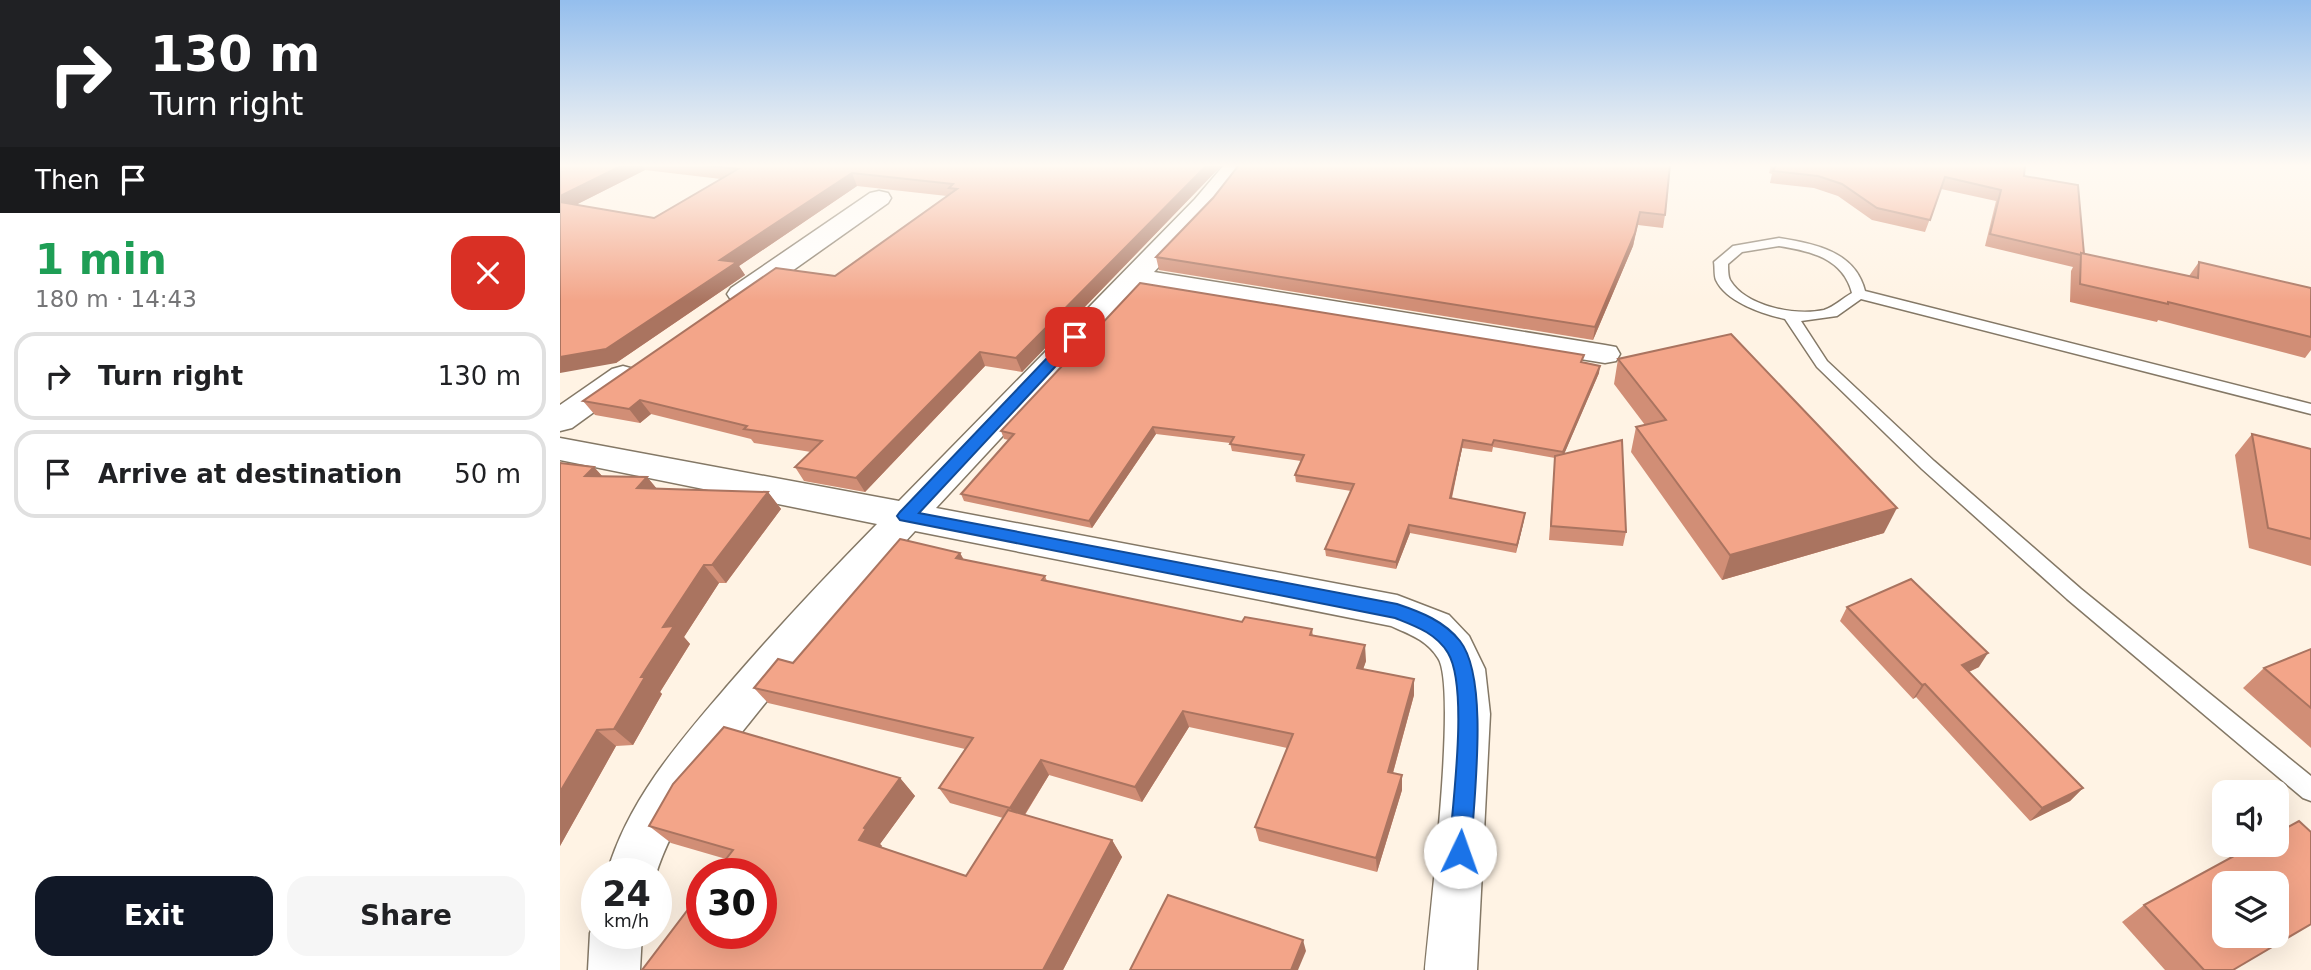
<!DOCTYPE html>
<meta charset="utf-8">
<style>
:root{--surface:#fff;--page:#f6f6f6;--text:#202124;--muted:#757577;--line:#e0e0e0;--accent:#111827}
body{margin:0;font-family:"DejaVu Sans",sans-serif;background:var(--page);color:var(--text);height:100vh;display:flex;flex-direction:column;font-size:26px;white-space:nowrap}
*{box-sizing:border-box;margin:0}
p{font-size:23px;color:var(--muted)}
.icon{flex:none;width:38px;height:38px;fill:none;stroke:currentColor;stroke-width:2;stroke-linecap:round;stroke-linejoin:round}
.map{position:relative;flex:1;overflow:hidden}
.sheet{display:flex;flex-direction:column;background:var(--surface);width:560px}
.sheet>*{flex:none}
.banner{background:#202124;color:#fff;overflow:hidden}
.fabs{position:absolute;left:1652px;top:780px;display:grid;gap:14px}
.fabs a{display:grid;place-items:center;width:77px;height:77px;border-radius:14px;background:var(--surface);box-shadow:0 7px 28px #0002;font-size:35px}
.speed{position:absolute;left:21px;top:858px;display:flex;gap:14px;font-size:35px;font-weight:700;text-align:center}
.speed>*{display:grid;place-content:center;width:91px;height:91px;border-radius:50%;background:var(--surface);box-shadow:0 7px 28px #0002;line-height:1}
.speed small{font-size:18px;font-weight:400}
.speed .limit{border:10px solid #d22;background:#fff;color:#111}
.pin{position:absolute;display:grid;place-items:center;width:60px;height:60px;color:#fff;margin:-30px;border-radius:14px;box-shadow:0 4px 10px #0006}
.me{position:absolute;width:77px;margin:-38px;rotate:3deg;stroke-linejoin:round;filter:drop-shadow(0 0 5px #0008)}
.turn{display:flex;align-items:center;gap:24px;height:147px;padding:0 35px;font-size:32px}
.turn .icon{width:91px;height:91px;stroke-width:2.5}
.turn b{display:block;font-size:49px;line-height:60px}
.then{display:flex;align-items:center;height:66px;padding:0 35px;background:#0003;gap:14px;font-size:26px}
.round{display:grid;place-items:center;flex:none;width:74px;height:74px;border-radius:21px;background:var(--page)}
.head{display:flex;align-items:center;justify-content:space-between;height:119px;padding:0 35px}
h1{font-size:42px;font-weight:700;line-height:52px;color:#1e9e55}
.action{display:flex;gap:14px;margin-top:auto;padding:14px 35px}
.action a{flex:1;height:80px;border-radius:21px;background:var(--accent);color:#fff;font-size:28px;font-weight:700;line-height:80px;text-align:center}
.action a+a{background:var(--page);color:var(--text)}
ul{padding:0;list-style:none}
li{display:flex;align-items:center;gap:21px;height:88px;margin:0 14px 10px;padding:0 21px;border:4px solid var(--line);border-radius:21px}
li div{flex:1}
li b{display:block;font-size:26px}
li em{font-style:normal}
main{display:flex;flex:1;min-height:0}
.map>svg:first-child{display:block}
</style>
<main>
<section class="sheet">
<div class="banner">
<div class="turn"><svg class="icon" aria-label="right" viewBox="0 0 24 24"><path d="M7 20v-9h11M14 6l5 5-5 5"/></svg><div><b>130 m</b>Turn right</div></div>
<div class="then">Then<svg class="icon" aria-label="arrive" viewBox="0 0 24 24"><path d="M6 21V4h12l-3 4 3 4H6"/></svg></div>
</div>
<div class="head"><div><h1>1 min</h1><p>180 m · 14:43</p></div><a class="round" style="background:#d93025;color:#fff"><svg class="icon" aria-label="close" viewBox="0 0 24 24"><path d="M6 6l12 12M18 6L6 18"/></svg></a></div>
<ul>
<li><svg class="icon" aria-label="right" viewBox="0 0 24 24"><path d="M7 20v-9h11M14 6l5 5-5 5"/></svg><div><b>Turn right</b></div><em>130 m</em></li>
<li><svg class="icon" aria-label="arrive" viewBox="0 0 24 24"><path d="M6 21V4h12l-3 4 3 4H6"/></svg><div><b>Arrive at destination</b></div><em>50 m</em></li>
</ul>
<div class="action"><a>Exit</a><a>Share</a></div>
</section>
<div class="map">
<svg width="1751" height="970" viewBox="0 0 1751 970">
<rect width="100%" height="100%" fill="#fff3e4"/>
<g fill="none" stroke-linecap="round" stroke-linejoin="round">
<!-- lane casing -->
<g stroke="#847866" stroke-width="3">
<path id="lane" d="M1219,238c36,6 76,13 86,53l446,113v10l-450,-115 -24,17 -36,5 26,40 107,100 147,128 230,187v25l-8,-3 -236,-199 -145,-130 -105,-102 -32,-48c-22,-5 -59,-17 -69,-39 -2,-5 -1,-13 -2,-18l19,-16zM1219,246c31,5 64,12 73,47 -9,5 -18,14 -28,17 -28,6 -78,-3 -94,-30 -2,-4 -2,-12 -2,-16l14,-12z"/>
</g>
<!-- street casing -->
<g stroke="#847866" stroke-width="3">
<g id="street">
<path d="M664,165h24l-35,44 -59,63 451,73 11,2 4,7 -4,7 -11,2 -464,-76 -205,221 461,87 52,20 20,21 16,33 5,45 -13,256h-52c4,-49 33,-283 13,-312 -11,-18 -29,-24 -47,-32l-476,-95c-56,61 -109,121 -161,186 -38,48 -79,97 -98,157l-49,-1c21,-73 72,-131 121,-188 48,-56 98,-109 149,-161l-317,-64v-22l339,63 296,-302z"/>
<path d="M319,191l9,2 3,5 -3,5 -137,97 -10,2 -10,-2 -4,-6 4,-6 139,-95z"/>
<path d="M63,366l11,3 5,7 -5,7 -62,45 -12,3v-26l52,-36z"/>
<path d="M37,917v16h45l-2,37h-52l2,-37z"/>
</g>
</g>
<!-- lane -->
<use href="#lane" fill="#fff" fill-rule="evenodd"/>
<!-- street -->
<use href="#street" fill="#fff" fill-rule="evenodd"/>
</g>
<!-- wall -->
<g fill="#d18e76" fill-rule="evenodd">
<path d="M0,165h662l-200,207 -37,-6 -120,126 -61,-11 -9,-14 16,-15 -57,-9 -3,-4 -100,-25 -11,9 -45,-8 -12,-14 252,-125 112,-80 -90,-10 -118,80 6,9 -129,88zM85,170l76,9 -67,39 -79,-13z"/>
<path d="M679,165l426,50 -2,13 -25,-3 -5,21 -40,94 -434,-70 -3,-13 57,-59z"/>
<path d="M1211,165h254l-1,11 60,78 105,22 10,-14 112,26v62l-6,8 -147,-38 -1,2 -87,-20 1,-31 2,-4 -88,-21 11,-45 -55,-12 -16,43 -53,-12 -34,-24 -24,-8 -44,-5 2,-9 -3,-1z"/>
<path d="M1058,359l266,174 -162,47 -91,-128 5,-25 9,-2 -31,-41z"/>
<path d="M1023,362l16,11 -35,81 62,78 -3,14 -74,-6 6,-82 -62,-11 -1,5 -30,-4 -10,50 72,22 -8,33 -106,-20 -14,36 -70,-13 -1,-7 26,-58 -55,-9 -1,-7 6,-14 -69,-10 -2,-8 -74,-9 -64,94 -128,-27 -3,-7 48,-54 -5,-1 -3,-8z"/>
<path d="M1692,434l59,15v117l-62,-18 -14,-93z"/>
<path d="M34,467l8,9 45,1 10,12 111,3 13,17 -55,74h-7l-35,54 6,7 -30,48 2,2 -29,51 -17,1 -56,100z"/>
<path d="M400,553l4,7 81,16 2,5 195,41 70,7 1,7 53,25 -3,8 51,26 -21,78 9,17 -25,82 -118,-31 -4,-14 32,-79 -98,-21 -47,75 -93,-27 -24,40 87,25 10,17 -59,113 -337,-111 -55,-16 -22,-17 251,-48 15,18 -35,48 2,2 -1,1 85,29 37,-58 -53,-15 -11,-15 26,-39 -197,-46 -14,-15z"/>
<path d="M1287,607l132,60 -10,5 114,116 -13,13 -40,20 -114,-124 -3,2 -73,-78z"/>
<path d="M1751,649v99l-68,-60 21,-20z"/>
<path d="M1584,905l89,65h-68l-43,-48z"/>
</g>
<!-- shaded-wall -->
<g fill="#aa7460">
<path d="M63,165h19l3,5 -85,43v-17z"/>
<path d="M647,165h15l-200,207 -6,-14z"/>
<path d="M292,173l5,13 -118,80 6,9 -129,88 -56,10v-16l160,-97z"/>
<path d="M1080,212l-7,34 -40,94 2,-13z"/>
<path d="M420,352l5,14 -120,126 -9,-14z"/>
<path d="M1040,366l-1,7 -37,86 1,-7z"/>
<path d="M80,400l11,14 -11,9 -11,-14z"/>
<path d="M593,427l3,7 -64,94 -3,-7z"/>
<path d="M903,440l-1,8 -12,57v-7z"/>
<path d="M34,467l15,17 -24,-8z"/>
<path d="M87,477l15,18 -25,-7z"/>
<path d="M208,492l13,17 -55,74 -14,-18z"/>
<path d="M1337,508l-13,25 -162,47 8,-25z"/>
<path d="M965,513l-1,7 -8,33 1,-8z"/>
<path d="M849,525l1,8 -14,36v-7z"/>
<path d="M400,553l9,17 -13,-12z"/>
<path d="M144,565l15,18 -35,54 6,7 -30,48 2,2 -29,51 -19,-16 27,-52 22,-50z"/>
<path d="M805,645l1,16 -8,23 -1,-16z"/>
<path d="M1428,653l-9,14 -26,12 9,-14z"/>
<path d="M854,679v16l-25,92 -1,-15z"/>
<path d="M1365,684l-9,13 -3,2 9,-14z"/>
<path d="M623,711l6,16 -47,75 -7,-15z"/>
<path d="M37,730l19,16 -56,100v-54z"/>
<path d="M481,760l8,15 -29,47 -10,-14z"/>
<path d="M842,775v15l-25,82 -1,-14z"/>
<path d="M340,778l15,18 -35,48 2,2 -7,11 -16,-17 5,-12z"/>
<path d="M1523,788l-13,13 -40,20 12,-13z"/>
<path d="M552,840l10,17 -59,113h-20z"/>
<path d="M743,940l3,11 -8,19h-7z"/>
</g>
<!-- building -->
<g fill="#f3a589" stroke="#aa7460" stroke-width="2" fill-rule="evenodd">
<path d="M0,165h63l-63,31z"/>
<path d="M142,165h505l-191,193 -36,-6 -124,126 -61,-11 27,-26 -78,-12 3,-3 -107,-26 -11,9 -46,-8 193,-133 59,8 122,-87 -8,-1 4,-4 -101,-11 -132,87 17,2 -131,87 -46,8v-155l94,16 84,-49z"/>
<path d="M679,165h431l-5,50 -25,-3 -5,21 -40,94 -439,-70 57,-59z"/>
<path d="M1216,165h249l-1,11 54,9 6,69 -3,-1v2l-91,-21 11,-44 -56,-13 -15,43 -53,-12 -35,-24 -24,-8 -45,-5z"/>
<path d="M1521,253l117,25 1,-16 112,26v49l-143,-35v2l-88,-20z"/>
<path d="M580,283l444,72 -3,7 19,4 -37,86 -69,-12 -2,5 -29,-5 -13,58 75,15 -8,32 -108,-20 -13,37 -71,-13 29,-65 -59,-9 9,-20 -74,-11 4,-7 -81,-10 -64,94 -128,-27 53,-60 -13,-3z"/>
<path d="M1171,334l166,174 -167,47 -94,-128 30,-7 -48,-61z"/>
<path d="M1692,434l59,15v90l-43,-11z"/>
<path d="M1062,440l4,92 -75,-6 4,-70z"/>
<path d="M0,463l34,4 -9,9 62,1 -10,11 131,4 -56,73h-8l-41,62 11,-1 -33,51h4l-31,52 -17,1 -37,62z"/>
<path d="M340,539l60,14 -4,5 89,18 -3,4 200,42 3,-5 67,12 -2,6 55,10 -8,23 57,11 -26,93 14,3 -26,83 -121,-31 38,-93 -110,-23 -48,76 -94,-27 -31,48 -71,-20 34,-50 -219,-50 24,-29 15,4z"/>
<path d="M1351,579l77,74 -26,12 121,123 -41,20 -117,-124 -3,1 -75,-78z"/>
<path d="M1751,649v59l-47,-40z"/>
<path d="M164,727l176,51 -36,50 2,1 -7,11 107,36 42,-66 104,30 -69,130h-401l60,-79v42h59v-60h-46l18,-23 -84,-24 24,-42z"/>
<path d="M1739,821l12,11v92l-78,46h-29l-60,-65 110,-60h23v-12zM1664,884h53v52h-53z"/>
<path d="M608,895l135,45 -12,30h-161z"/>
</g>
<!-- sky -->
<linearGradient id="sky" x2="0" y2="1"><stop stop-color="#94beed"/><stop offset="0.55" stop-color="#fffaf3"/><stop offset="1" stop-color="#fffaf3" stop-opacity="0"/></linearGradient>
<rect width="1751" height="301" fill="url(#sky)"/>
<!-- route -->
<path fill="#1a73e8" stroke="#114b97" stroke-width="2" d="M515,333l5,1v6l-161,173 478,91c24,8 47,17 63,37 30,38 13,162 11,211l-3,7 -8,3 -8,-3 -3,-7c3,-44 20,-164 -1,-199 -12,-20 -33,-27 -53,-35l-495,-98 -3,-4 3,-4 170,-178z"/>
</svg>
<div class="fabs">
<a><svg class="icon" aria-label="sound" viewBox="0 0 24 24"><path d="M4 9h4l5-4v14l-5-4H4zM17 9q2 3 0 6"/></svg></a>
<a><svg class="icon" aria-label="layers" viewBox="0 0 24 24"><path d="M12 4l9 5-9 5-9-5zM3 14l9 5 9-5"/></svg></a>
</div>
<div class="speed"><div>24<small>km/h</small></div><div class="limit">30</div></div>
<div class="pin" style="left:515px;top:337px;background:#d93025"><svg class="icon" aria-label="arrive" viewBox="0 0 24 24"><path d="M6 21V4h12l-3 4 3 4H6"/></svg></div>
<svg class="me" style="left:900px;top:852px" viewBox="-20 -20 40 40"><circle r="19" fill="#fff"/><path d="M0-13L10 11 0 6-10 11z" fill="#1a73e8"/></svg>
</div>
</main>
